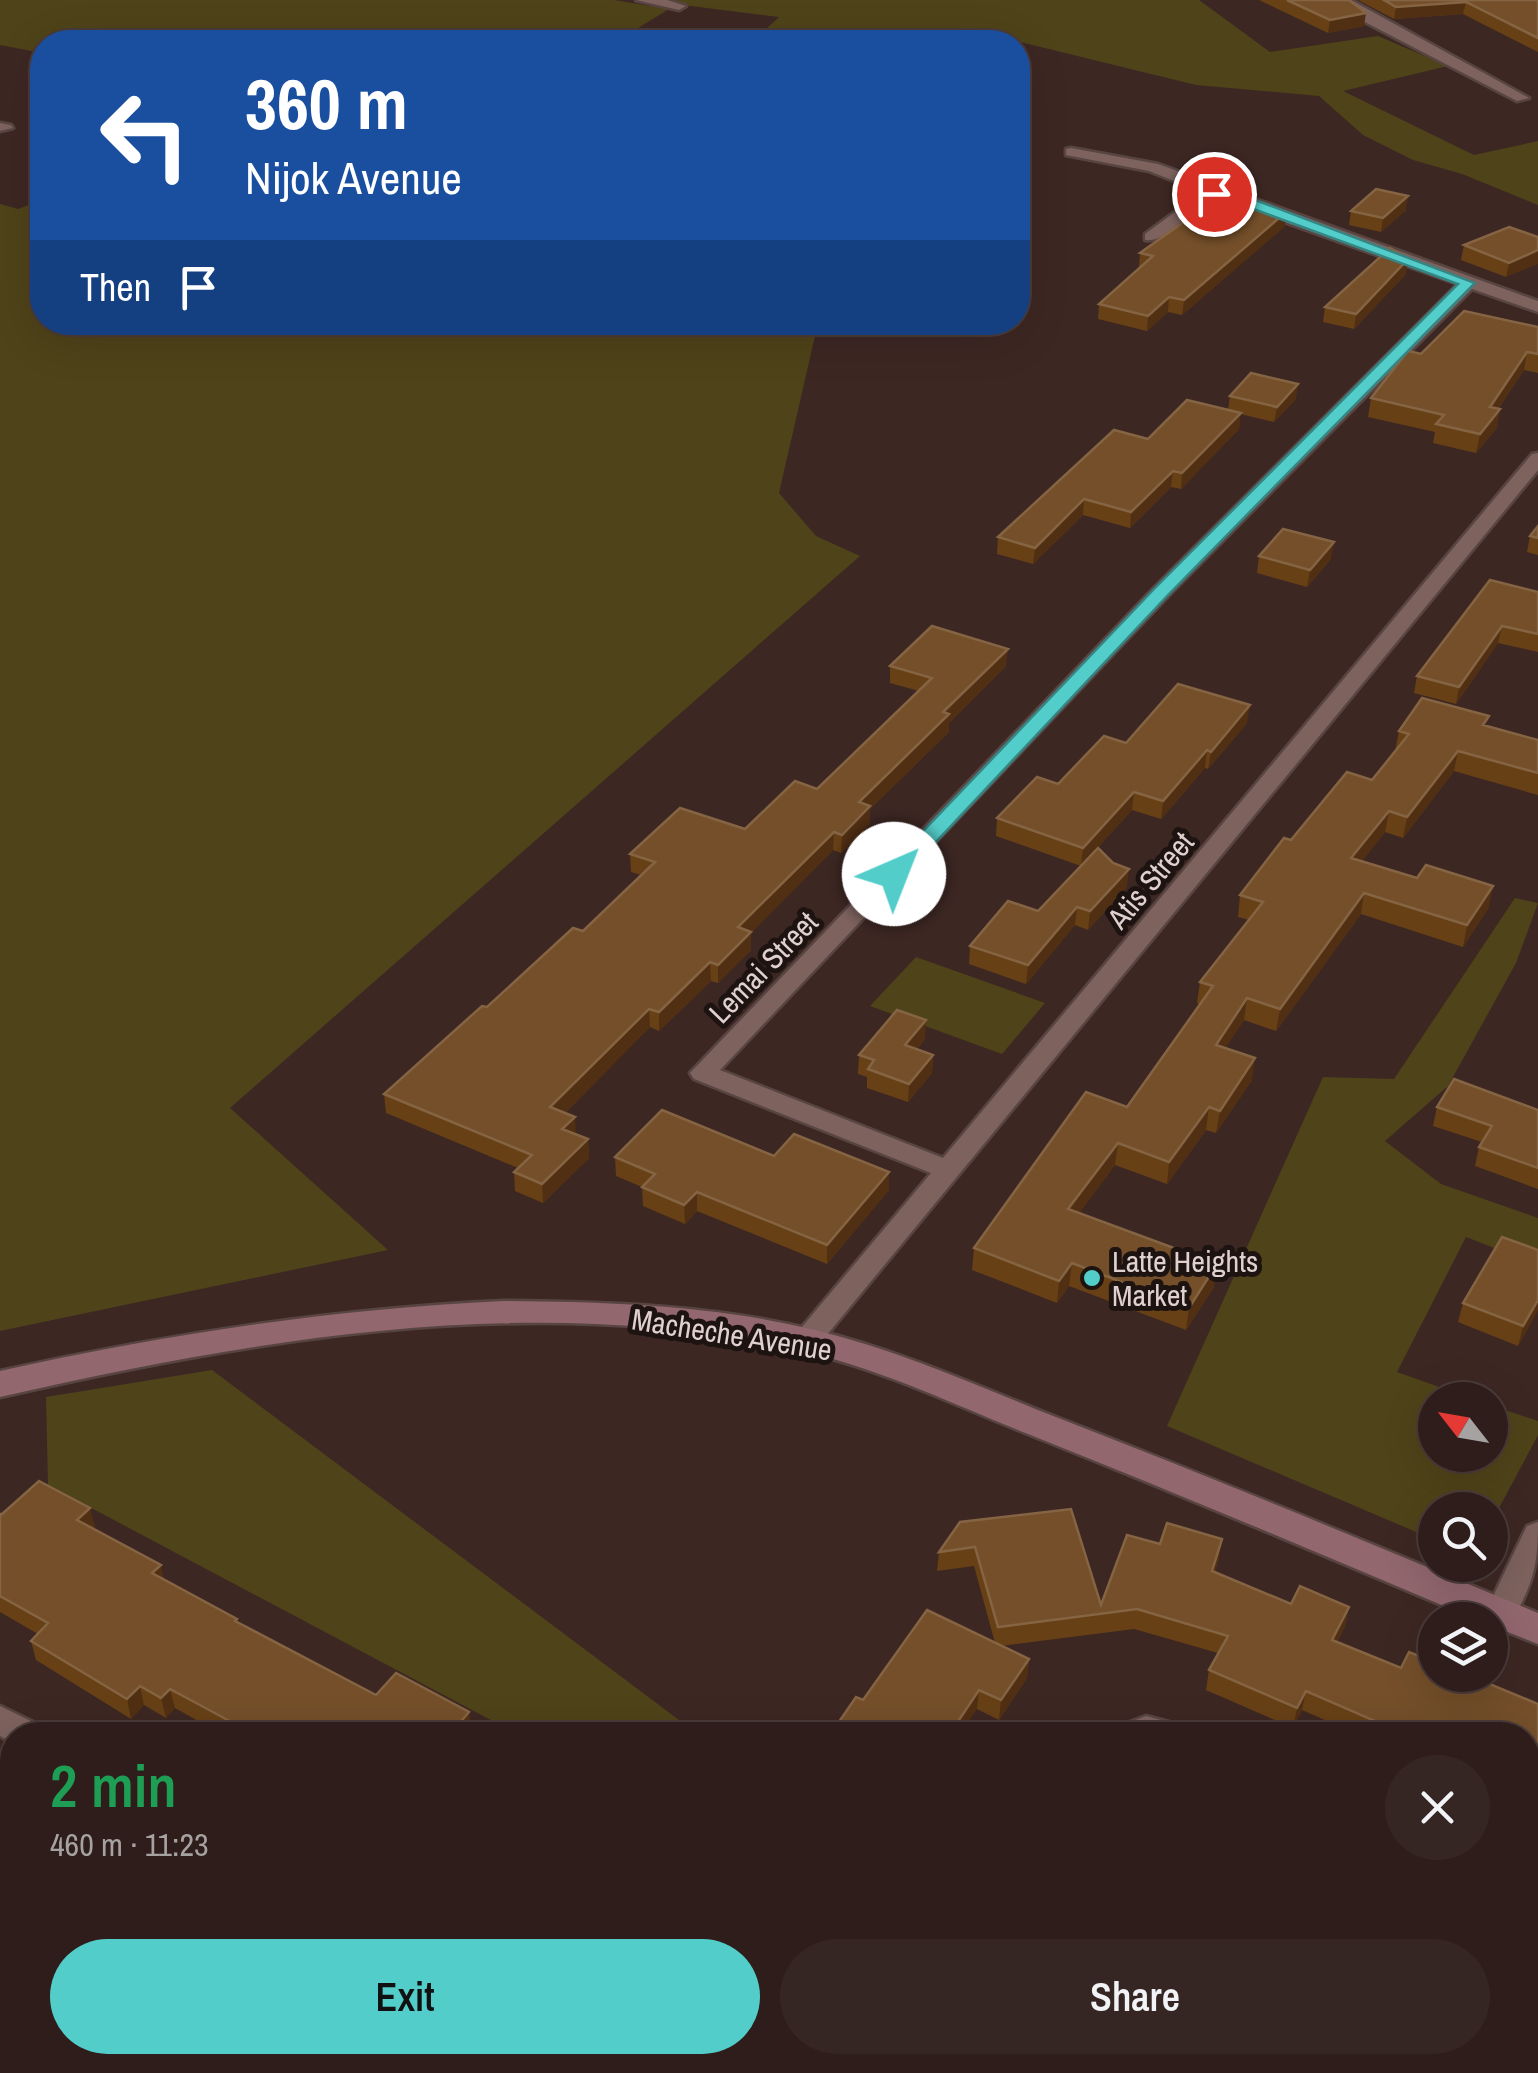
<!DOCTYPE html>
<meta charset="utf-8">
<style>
:root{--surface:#2e1d1a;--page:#362623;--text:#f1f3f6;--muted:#a7a2a2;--line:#493b39;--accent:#53cdc9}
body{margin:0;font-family:"Archivo Narrow",sans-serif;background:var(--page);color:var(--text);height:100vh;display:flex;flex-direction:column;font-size:38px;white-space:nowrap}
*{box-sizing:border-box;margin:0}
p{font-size:32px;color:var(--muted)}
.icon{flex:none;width:55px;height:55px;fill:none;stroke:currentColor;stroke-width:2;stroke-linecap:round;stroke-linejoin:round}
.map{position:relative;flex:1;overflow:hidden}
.side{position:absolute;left:0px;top:1722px;width:1540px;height:352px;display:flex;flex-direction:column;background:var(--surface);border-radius:40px 40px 0 0;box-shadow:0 10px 40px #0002,0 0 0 2px var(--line)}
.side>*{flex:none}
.guide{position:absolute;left:30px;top:30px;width:1000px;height:305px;border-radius:40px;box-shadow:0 10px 40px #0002,0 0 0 2px var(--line);background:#1a4fa0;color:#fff;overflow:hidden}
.needle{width:65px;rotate:301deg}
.tools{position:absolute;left:1418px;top:1382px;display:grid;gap:20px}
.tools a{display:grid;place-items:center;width:90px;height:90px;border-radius:50%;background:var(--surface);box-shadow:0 10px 40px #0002,0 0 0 2px var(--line);font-size:50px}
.pin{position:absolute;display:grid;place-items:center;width:85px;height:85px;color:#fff;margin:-42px;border:5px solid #fff;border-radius:50%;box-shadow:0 2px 10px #0007}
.me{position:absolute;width:110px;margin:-55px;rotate:44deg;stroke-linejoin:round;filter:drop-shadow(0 0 8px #0008)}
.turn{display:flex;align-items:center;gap:35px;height:210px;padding:0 50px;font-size:45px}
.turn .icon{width:130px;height:130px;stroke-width:2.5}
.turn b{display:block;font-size:70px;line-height:85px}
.then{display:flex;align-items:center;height:95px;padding:0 50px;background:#0003;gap:20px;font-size:38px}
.round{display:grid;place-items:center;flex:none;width:105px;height:105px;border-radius:52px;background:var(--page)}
.headline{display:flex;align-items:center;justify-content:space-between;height:170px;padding:0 50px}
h1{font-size:60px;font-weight:600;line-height:75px;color:#1e9e55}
.action{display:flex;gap:20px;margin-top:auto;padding:20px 50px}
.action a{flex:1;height:115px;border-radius:60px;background:var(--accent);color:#111;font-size:40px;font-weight:600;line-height:115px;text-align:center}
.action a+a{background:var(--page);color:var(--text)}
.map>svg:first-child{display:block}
</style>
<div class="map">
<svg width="1538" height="2073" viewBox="0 0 1538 2073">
<rect width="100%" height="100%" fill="#3d2723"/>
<!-- green -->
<g fill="#4f4319">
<path d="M0,0h614l55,9 -47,29 22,4h-602v11l-42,-8z"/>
<path d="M643,0h556l71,52 108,-16 70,30 -105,25 131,64 64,-14v64l-76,-31 -49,-14 -50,-25 -44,-39 -123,-11 -217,-53 -15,10h-212l27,-25z"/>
<path d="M42,200v122l776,1 -39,170 37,43 44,20 -630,552 158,142 -388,81v-1127l18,5z"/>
<path d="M1515,898l23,5 -22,60 -68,123 -63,55 56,43 97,34v47l-72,-28 -69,135 79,28h-41v55h55v-50l48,16v14l-48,90v-15h-55v30l-268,-114 156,-349 71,2z"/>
<path d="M916,957l129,46 -43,51 -132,-48z"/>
<path d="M212,1370l487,365h-180l-471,-250 -2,-88z"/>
<path d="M1341,2062l19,11h-254l-19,-10z"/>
</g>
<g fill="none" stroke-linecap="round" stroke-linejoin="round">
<!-- street casing -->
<g stroke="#584542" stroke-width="5">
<g id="street">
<path d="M636,0h31l19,6 -7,4z"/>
<path d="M1335,0h16l178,98 -12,3 -154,-80z"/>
<path d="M0,123l11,2 2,3 -13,3z"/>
<path d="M1071,148l87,16 380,137v11l-66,-23 -304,307 -448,474 223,88 589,-704 6,-1v17l-721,877h-20l-4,-7 4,-7 134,-160 -237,-94 -4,-6 464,-485 304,-304 -232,-83c-38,0 -53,42 -81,39v-6l57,-42 -53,-21 -83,-16v-6z"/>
<path d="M1538,1522c0,45 -5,60 -26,100l-11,4 -11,-4 -5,-9 38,-79 4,-8z"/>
<path d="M0,1706l39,19 5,10h-32v8l-12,-7z"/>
<path d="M1146,1716l34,9 5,10h-68l5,-10z"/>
<path d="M1528,1884l10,3v31l-10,-3z"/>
<path d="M588,2062h50l4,11h-49z"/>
<path d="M900,2062h38l-5,11h-37z"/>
</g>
</g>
<!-- secondary casing -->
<g stroke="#584542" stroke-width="5">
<path id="secondary" d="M503,1301c105,1 213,4 316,30 82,20 163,57 242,88 160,62 318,128 477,194v31l-48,-19v-5h-13c-149,-63 -298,-126 -449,-186 -68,-27 -139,-61 -210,-79 -268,-67 -554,-18 -818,42v-26c167,-37 332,-62 503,-70z"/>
</g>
<!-- street -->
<use href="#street" fill="#7d625e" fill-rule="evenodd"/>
<!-- secondary -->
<use href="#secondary" fill="#92676e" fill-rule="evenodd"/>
</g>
<!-- wall -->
<g fill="#674016">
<path d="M1259,0h90l15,26 -36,7z"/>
<path d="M1358,0h180v52l-75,-38 -69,5z"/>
<path d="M1406,210l-25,22 -32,-7 2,-14z"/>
<path d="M1285,226l-103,89 -14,-3 -21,19 -49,-12 1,-15 40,-36 1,-15z"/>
<path d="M1538,237l-32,40 -45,-17 3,-15z"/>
<path d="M1406,274l-52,55 -31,-7 2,-15z"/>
<path d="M1538,327v46l-14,-3 -26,39 -1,19 -21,25 -43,-10 2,-11 -67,-15 3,-19 50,-44z"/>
<path d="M1230,396l66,3 -22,23 -34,-8 -1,15 -58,60 -10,-2 -41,41 -47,-13 -50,49 -36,-10 1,-17 150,-98 80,-29z"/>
<path d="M1538,526v29l-11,-3 3,-16z"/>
<path d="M1259,556l72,3 -24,28 -50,-14z"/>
<path d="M1538,592v60l-40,-9 -42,61 -42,-11 3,-17z"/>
<path d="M890,666h116l-57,57v9l-79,77v15l-29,29 -8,-3 -82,83v17l-33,33 -7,-2 -52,50 -9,-4 -85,86 11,21 12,5 1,19 -46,45 -28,-12 -1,-19 4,-4 -132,-55 -2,-19 103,-87 96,-76 58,-56 -10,-3 -1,-18 115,-25 72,-40 102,-98 -29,-8z"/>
<path d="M1247,723l-39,46 -3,-1 -44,51 -29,-9 -51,56 -85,-30 1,-18 129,-75z"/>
<path d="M1487,726l51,14v55l-84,-24 -51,67 -18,-6 -23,29 127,46 -26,40 -102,-33 -85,117 -32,-11 -19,28 27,32 -36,53 -10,-3 -39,54 -52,-19 -36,48 135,74 -28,43 -117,-44 -12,17 -85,-33 2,-22 153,-141 73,-102 -3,-2 3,-21 49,-62 -11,-3 2,-22 51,-55 81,-60 23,-29 4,-20z"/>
<path d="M1127,887l-39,43 -13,-5 -49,59 -57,-20 1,-18 68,-35z"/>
<path d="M925,1039l-8,10 16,6 -1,18 -24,29 -41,-14v-11l-9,-3 1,-19z"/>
<path d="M1437,1107l101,3v79l-63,-23 4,-19 3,-5 -49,-16z"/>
<path d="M774,1156l115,16v18l-62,74 -130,-53 -12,13 -42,-18 -1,-19 -26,-11 -1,-19z"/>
<path d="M1538,1250v60l-20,36 -60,-24 5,-19z"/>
<path d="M0,1514l95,13 -2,2 71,50 73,40 1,4 138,72 93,17 2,19 -3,4h-245l-48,-27 -9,10 -22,-13 -13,14 -95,-59 -5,-19 7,-7 -38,-22z"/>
<path d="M960,1522l141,83 59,-61 59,14 -4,14 76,32 58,3 -4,19 -8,16 64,26 137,36v120l-10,-4v-85h-169l-57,-25 -9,18 -87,-38 3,-20 9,-17 -84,-24 -133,17 28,13 -2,19 -28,42 -22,-11 -114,-9 132,-57 -21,-77 -37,5 2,-19z"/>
<path d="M0,1789l12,7v200l-12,-8z"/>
<path d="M117,2062h304l-7,11h-279z"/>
<path d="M764,2062h49l-6,11h-24z"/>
<path d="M1454,2062h74l10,11h-62z"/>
</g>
<!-- shaded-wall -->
<g fill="#512f13">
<path d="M1466,2l-3,12 -69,5 2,-12z"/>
<path d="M1366,13l-2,13 -36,7 2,-13z"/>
<path d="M1408,196l-2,14 -25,22 2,-14z"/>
<path d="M1286,212l-1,14 -103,89 2,-15z"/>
<path d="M1538,250v14l-32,13 3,-14z"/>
<path d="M1408,259l-2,15 -52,55 2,-15z"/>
<path d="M1169,297l-1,15 -21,19 1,-15z"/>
<path d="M1527,352l-3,18 -38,56 4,-19z"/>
<path d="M1298,384l-2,15 -22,23 3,-15z"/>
<path d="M1500,409l-3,19 -21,25 4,-19z"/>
<path d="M1241,413l-2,16 -58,60 1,-16z"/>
<path d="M1173,471l-2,16 -41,41 1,-16z"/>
<path d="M1084,499l-1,16 -50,49 2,-16z"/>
<path d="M1334,542l-3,17 -24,28 3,-17z"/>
<path d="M1502,626l-4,17 -42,61 3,-17z"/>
<path d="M1008,649l-2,17 -57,57v9l-79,77v15l-29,29 1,-18 17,-33 84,-90z"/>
<path d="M1250,705l-3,18 -39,46 3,-17z"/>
<path d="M1207,750l-2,18 -44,51 2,-18z"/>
<path d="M1458,751l-4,20 -51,67 4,-21z"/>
<path d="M1134,792l-2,18 -51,56 2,-18z"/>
<path d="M1389,811l-4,21 -37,47 3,-21z"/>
<path d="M834,832l-1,18 -82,83v17l-33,33v-18l20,-38z"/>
<path d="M1129,869l-2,18 -39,43 2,-19z"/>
<path d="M1493,886l-4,21 -26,40 4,-22z"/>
<path d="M1364,893l-3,21 -85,117 4,-22z"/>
<path d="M1077,907l-2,18 -49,59 2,-19z"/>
<path d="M710,962l1,19 -52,50v-19z"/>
<path d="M1247,998l-3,22 -31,47 3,-22z"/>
<path d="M649,1009l1,18 -98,99 -2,-19z"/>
<path d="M926,1020l-1,19 -21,25 1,-19z"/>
<path d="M933,1055l-1,18 -24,29 1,-18z"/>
<path d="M1255,1058l-3,22 -36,53 4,-22z"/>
<path d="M1209,1107l-3,23 -39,54 2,-22z"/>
<path d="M575,1117l1,19 -14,-7z"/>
<path d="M588,1139l1,19 -46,45 -1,-19z"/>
<path d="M1118,1143l-3,22 -49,66 2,-22z"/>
<path d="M889,1172v18l-62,74v-19z"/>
<path d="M697,1192v19l-12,13 -1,-19z"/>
<path d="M1072,1263l-3,23 -12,17 2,-22z"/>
<path d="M1217,1264l-3,23 -28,43 3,-22z"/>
<path d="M1538,1300v10l-20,36 5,-20z"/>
<path d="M90,1508l5,19 -13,13 -5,-20z"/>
<path d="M1222,1539l-3,19 -10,32 3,-19z"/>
<path d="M161,1565l4,19 -13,-11z"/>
<path d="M1349,1607l-4,19 -17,33 4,-19z"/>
<path d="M1029,1659l-2,19 -28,42 2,-20z"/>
<path d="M140,1686l4,19 -13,14 -4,-20z"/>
<path d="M170,1689l5,19 -9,10 -5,-20z"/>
<path d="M979,1690l-2,19 -17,26h-11z"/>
<path d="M1306,1691l-4,19 -9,18 4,-20z"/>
<path d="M469,1712l2,19 -3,4h-15v-4z"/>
<path d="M405,2062h16l-7,11h-17z"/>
<path d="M802,2062h11l-6,11h-6z"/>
</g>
<!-- building -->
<g fill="#744f2a" stroke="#856443" stroke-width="2.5">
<path d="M1287,0h62l17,13 -36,7z"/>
<path d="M1384,0h154v38l-72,-36 -70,5z"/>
<path d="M1376,189l32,7 -25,22 -32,-7z"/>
<path d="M1234,193l52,19 -102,88 -15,-3 -21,19 -49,-12 54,-48 -13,-3 72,-51z"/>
<path d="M1509,227l29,10v13l-29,13 -45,-18z"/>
<path d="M1390,248l18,11 -52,55 -31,-7z"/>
<path d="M1464,311l74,16v27l-11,-2 -37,55 10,2 -20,25 -44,-10 8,-9 -73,-17 37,-47 13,3z"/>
<path d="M1251,373l47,11 -21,23 -47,-11z"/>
<path d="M1187,400l54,13 -59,60 -9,-2 -42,41 -47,-13 -49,49 -37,-11 116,-107 34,9z"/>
<path d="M1538,526v12l-8,-2z"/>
<path d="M1283,529l51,13 -24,28 -51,-14z"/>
<path d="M1490,580l48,12v42l-36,-8 -43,61 -42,-11z"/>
<path d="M932,626l76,23 -65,63 6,2 -90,88 11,4 -28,29 -8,-3 -96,95 13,5 -33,33 -8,-3 -51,50 -10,-3 -99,98 25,10 -13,12 26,10 -46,45 -28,-12 18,-17 -148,-61 98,-88 5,1 86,-79 10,3 72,-69 -25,-8 50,-46 65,21 50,-48 22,8 115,-111 -42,-12z"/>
<path d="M1178,684l72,21 -39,47 -4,-2 -44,51 -29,-9 -51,56 -86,-30 40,-41 21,7 46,-48 22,7z"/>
<path d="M1422,698l67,18 -6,9 55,15v33l-80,-22 -51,66 -18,-6 -38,47 66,20 9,-13 67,21 -26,39 -103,-32 -84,116 -33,-11 -31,47 39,13 -35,53 -11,-4 -40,55 -51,-19 -50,66 149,55 -28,44 -117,-45 -13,18 -85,-33 112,-156 41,15 86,-121 -13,-4 63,-80 -23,-7 44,-57 7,2 56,-68 25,8 37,-46 -10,-3z"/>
<path d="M1098,848l15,15 16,6 -39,42 -13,-4 -49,58 -58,-19 38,-45 30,10z"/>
<path d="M897,1010l29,10 -21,25 28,10 -24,29 -41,-15 6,-9 -15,-5z"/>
<path d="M1454,1079l84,31v58l-59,-21 13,-21 -55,-19z"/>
<path d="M662,1110l112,46 20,-22 95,38 -62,73 -130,-53 -13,13 -42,-18 13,-13 -40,-17z"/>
<path d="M1502,1237l36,13v50l-15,26 -60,-23z"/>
<path d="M39,1481l51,27 -13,12 84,45 -9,8 85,46 -2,2 141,74 20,-22 73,39 -16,19 7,4h-232l9,-10 -67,-36 -9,9 -21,-12 -13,13 -96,-58 17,-18 -48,-27v-82l1,1z"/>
<path d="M1071,1509l30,96 26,-70 33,9 7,-21 55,16 -10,32 79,33 9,-18 49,21 -17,33 69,28 8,-16 26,10v13h33l70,29v99l-10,-5v-63h-144l5,-8 -83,-36 -9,17 -88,-38 19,-34 -91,-27 -139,18 -23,-80 -36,5 21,-30z"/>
<path d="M927,1610l102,49 -28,41 -22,-10 -30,45h-119l26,-38 7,3z"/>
<path d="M0,1789l12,7v184l-12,-7z"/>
<path d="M1529,1947l9,4v122h-44l-15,-7 2,-4h47v-112z"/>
<path d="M143,2062h262l-8,11h-239z"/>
<path d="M994,2062h119l20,11h-145z"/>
</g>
<!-- route -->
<path fill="#53cdc9" stroke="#368583" stroke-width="2.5" d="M1214,190l44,11 217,82 -307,312 -266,283h-15l-3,-4 3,-5 268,-281 303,-304 -210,-77 -39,-10v-6z"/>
<!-- markers -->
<circle fill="#53cdc9" stroke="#1d1311" stroke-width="4" cx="1092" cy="1278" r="10"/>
<g text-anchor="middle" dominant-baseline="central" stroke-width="10" stroke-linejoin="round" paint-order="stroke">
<!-- street labels -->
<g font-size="30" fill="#e0d0ce" stroke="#1d1311">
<text transform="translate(1150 880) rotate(-50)">Atis Street</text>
<text transform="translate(763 967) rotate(-46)">Lemai Street</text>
<text transform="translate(732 1334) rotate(9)">Macheche Avenue</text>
</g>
<!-- poi labels -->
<g font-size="30" fill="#e0d0ce" stroke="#1d1311" text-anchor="start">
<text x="1112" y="1261">Latte Heights<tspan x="1112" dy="34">Market</tspan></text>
</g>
</g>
</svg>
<div class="tools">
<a><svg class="needle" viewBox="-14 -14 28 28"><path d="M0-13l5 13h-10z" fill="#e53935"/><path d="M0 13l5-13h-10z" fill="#a7a2a2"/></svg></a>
<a><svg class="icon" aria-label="search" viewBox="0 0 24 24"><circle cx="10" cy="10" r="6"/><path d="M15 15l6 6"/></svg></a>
<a><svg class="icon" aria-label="layers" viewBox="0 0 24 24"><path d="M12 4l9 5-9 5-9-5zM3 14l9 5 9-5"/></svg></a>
</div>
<div class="pin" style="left:1214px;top:194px;background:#d93025"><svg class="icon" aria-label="arrive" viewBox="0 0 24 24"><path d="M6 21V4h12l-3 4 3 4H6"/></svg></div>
<svg class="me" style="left:894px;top:874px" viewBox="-20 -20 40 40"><circle r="19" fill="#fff"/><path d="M0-13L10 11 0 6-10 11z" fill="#53cdc9"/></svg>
<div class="guide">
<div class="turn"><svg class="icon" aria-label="left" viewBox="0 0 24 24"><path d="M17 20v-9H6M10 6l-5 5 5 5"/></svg><div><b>360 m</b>Nijok Avenue</div></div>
<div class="then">Then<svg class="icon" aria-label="arrive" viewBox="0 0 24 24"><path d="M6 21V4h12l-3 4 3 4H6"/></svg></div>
</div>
<section class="side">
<div class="headline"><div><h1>2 min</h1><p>460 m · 11:23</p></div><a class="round"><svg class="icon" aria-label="close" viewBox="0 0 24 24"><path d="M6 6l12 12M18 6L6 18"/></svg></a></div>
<div class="action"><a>Exit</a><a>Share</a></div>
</section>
</div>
